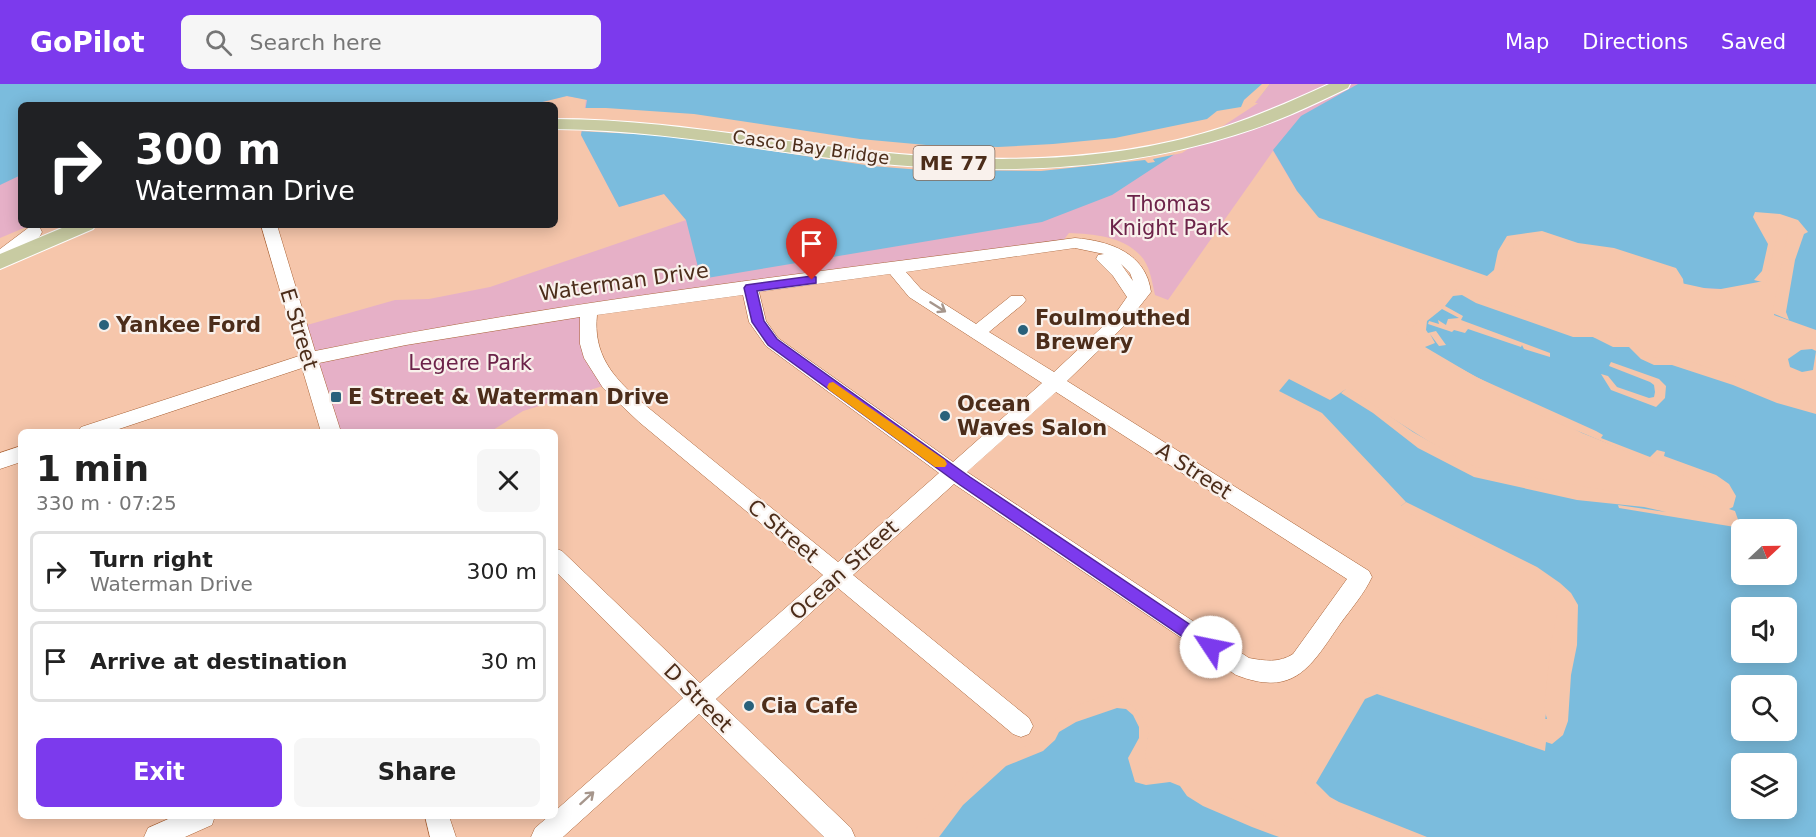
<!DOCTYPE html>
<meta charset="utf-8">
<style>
:root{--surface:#fff;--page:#f6f6f6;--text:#222;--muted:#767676;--line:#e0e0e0;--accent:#7c3aed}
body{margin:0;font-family:"DejaVu Sans",sans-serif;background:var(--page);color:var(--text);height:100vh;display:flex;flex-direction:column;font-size:22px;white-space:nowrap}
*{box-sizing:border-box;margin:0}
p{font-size:20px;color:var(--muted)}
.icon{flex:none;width:33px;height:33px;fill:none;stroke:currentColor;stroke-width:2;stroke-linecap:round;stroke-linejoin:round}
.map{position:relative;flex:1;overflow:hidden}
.sheet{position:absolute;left:18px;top:345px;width:540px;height:390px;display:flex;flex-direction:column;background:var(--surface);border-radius:9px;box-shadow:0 3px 15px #0003}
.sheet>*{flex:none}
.banner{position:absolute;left:18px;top:18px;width:540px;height:126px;border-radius:9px;box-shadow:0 3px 15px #0003;background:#202124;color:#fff;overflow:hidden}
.needle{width:39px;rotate:68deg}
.tools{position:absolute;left:1731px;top:435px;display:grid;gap:12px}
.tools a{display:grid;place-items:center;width:66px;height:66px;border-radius:9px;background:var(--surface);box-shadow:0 3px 15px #0003;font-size:30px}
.pin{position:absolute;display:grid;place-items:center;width:51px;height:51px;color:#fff;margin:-62px -26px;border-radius:50% 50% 50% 0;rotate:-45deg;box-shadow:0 0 6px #0007}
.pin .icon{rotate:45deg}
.me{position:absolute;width:66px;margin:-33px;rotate:304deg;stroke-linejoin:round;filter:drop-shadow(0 0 4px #0008)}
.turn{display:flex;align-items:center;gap:21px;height:126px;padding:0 18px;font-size:27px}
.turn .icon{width:78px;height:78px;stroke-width:2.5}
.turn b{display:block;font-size:42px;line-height:51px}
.round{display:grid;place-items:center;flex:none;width:63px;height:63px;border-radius:9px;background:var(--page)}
.summary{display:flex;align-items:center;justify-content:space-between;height:102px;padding:0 18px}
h1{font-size:36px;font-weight:700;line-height:45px}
.button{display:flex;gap:12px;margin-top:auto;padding:12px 18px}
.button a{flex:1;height:69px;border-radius:9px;background:var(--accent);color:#fff;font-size:24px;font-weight:700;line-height:69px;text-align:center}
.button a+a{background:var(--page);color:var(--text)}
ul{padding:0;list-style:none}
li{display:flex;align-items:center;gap:18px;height:81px;margin:0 12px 9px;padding:0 6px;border:3px solid var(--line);border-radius:9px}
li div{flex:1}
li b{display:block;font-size:22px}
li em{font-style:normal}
header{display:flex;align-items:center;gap:36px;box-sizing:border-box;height:84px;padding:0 30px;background:var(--accent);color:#fff}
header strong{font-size:28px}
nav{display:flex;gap:33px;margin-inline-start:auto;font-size:21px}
.search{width:420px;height:54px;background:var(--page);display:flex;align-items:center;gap:15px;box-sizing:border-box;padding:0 21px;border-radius:9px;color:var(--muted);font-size:22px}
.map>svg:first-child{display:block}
</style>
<header>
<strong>GoPilot</strong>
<div class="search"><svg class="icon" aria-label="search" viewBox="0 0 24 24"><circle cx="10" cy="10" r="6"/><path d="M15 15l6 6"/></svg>Search here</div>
<nav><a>Map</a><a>Directions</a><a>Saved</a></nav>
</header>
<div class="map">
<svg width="1816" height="753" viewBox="0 0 1816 753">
<rect width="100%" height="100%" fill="#f6c6ab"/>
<!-- green -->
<path fill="#e6b0c7" d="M0,0h1647l130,141 -56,64 -17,-1 -160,-51 -247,-46 -24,-40 -105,149 -13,-5c-3,-13 -5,-30 -15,-40 -18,-19 -47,-21 -71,-22l-11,14 -469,63 20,74 -86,27 -33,21h-158l-32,-105 95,-27 34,-1 61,-12 196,-67 -22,-26 -45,13 -38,-72 5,-36 -20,-3 -36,9h-509v120h10l-31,13z"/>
<!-- water -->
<g fill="#7bbcdd" fill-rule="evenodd">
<path d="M0,0h1270l-14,17 -144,94 -70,27 -341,57 -15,-59 -22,-26 -45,13 -38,-72 6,-35 -20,-4 -37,9h-509v70l-21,10z"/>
<path d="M1358,0h458v246l-42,-15 17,-84 -14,-6 -13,56 -43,8 -17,-1 -23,-5 -137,-46 -32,8 -21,34 -168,-56 -26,-32 -24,-41 28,-34z"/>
<path d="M1456,208l137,45 40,9 22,15 18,-2 143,48v430h-432l-78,-46 58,-106 179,55 11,-98 7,-31 -3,-14 -29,-25 -128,-66 5,-4 -84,-89 -43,-22 10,-12 41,21 16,-11 128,81 157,28 72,7 10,-3 1,-14 -19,-10 -113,-45 -158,-84 -15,-16zM1742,446h44v44h-44zM1742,524h44v44h-44zM1742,602h44v44h-44zM1742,680h44v44h-44z"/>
<path d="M1812,265l4,2 -3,19 -11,2 -12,-5 -2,-8 13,-9z"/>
<path d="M1109,613l27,13 12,26 -6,20 2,14 160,67h-393l67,-71 67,-23 6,-17z"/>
</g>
<!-- pier -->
<g fill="#f6c6ab">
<path d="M1262,0h8l-15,19h3l-76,50 -29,6 2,3 -7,1 -3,-3 -104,11 -120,-1 -49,-4 -199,-30 -95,-5 4,-23h24l88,6 166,25 66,6 72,2 55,-3 62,-6 92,-19 10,-8 24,-4 3,-7z"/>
<path d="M1755,128l25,2 18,6 10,12 -4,2 -9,26 -9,52 3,8 -17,-7 16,-81 -9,-3 -13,54 -12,-3 8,-9 6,-27 -15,-27z"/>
<path d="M1314,132l173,60 7,-6 4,-19 9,-15 35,-5 36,12 36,5 62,20 7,11 1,8 -141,-47 -29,7 -15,31 -8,4 -11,-1 -155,-55z"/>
<path d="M1454,205l85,24 54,18 6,5 4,-2 30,9 11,10 12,5 18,-2 142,48v10l-39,-11 -44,-18 -61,-20h-18l-13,-6 -12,-12h-16l-20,-10h-20l-97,-34 -14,-8 -9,1 -8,10 18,10 -2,4 89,33v4l-26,-8 -2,-4 -1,2 -53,-18 -3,4 -11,-3 -2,2 -24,-8 1,-3 10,3 -1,-4 8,5 2,-6 11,-1 -17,-9 -15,12 -1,9 2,3 8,-2 10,14 -7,1 -9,-12 5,9 -10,4 51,30 120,54 7,4 -2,3 49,19 7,-7 8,2 -1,4 52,19 13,9 7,12 -3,11 -4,2 6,2 6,17 -122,-20 -1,-3 48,7 -22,-5 -67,-7 -103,-23 -56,-29 -45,-35 -32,-20 7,-6 65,45 62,35 157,28 70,7 8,-2 1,-10 -35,-19 -1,1 -140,-59 -51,-25 -62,-36 -16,-18 40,-41z"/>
<path d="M1611,278l48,17 7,7 -1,12 -9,9 -45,-17 -10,-16 7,2 9,11 32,11 5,-1 1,-5 -1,-7 -4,-3 -41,-16z"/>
<path d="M1406,418l131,65 23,16 11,10 7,12 -1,40 -6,30 -3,46 -5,14 -11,9 -6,-2 -1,9 -168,-57 -12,5 -49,84 14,14 9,5 88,35h-51l-51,-26 -22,-20 -2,-18 52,-80 11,-11 177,55 2,-18h4l-3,-11 7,-66 7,-31 -3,-13 -28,-24 -129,-66v-4l3,2z"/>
<path d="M1109,610l11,2 14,11 9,11 6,13 -4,25 1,11 34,6 127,64h-28l-27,-10 -49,-21 -16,-10 -7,-10 -10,-4 -24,3 -11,-3 -7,-24 11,-20v-11l-6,-12 -7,-6 -9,-1 -41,14 -17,10 -4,8 -12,11 -37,15 -43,39 -24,32h-31l68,-74 66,-22 7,-17 23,-17z"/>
</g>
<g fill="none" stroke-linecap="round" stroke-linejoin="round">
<!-- minor casing -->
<g stroke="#a96235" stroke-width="1">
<g id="minor">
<path d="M261,141h16l38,126c251,-51 506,-79 760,-113 35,3 71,15 76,54l-26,33 -58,56 302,190 3,6c-8,17 -21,32 -32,47 -29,42 -45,74 -104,51l-282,-191 -101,91 176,143 4,8 -4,8 -8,3 -8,-3 -175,-146 -122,111 135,129 4,9h-31l-125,-123 -136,123h-32l4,-9 14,-12h6v-5l128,-113 -128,-127v-23l7,3 138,132 123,-108 -184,-153 -36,-34 -19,-30 -4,-14v-27l-174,28 -87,18 22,69h-20l-19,-64 -192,64h-32l3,-5 218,-71zM1075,164l29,6 -6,1 -2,4 17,17 14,21 -14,20 -59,55 -65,-40 34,-28 3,-4 -3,-4h-12l-35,28 -55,-35 -15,-17zM1121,180l9,9 3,8zM890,190l19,23 133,86 -89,79 -175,-124 -12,-17 -7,-29zM743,211l6,27 17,24 173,127 -101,89 -198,-161c-28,-25 -47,-47 -43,-86zM1056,308l291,187 -54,75c-14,9 -28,7 -44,4l-282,-186z"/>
<path d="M34,143l6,1 2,4 -2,4 -34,27 -6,1v-15l28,-21z"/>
<path d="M21,362v16l-21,7v-16z"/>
<path d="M175,732h40l-3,9 -27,12h-41l4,-9z"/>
<path d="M425,732h24l7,21h-26z"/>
</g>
</g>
<!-- major casing -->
<g stroke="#fff" stroke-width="2">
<g id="major">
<path d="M1329,0h21l-2,4c-37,18 -73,35 -113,47 -120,38 -249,40 -373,27 -103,-12 -203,-32 -307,-33v-10c103,0 203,20 306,31 119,14 248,15 363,-23 36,-12 70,-27 105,-43z"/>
<path d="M69,141h27l-3,4 -93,40v-15z"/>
</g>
</g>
<!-- minor -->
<use href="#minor" fill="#fff" fill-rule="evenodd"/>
<!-- major -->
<use href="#major" fill="#c8cba2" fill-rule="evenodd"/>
</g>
<!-- one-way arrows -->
<defs><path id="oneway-shaft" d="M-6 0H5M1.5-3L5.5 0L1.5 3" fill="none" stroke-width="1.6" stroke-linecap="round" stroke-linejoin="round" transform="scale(1.5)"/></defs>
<g stroke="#a6968c">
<use href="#oneway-shaft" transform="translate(938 223) rotate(32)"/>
<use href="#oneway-shaft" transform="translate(587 714) rotate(-42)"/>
</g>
<!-- route -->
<path fill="#7c3aed" stroke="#51269a" stroke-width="1.5" d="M812,192l4,1v6l-59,8 7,30 13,18 193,138 246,165 3,5 -3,5 -5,2 -6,-2 -245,-167 -192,-140 -16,-23 -8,-34 2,-3z"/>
<!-- slow -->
<path fill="#f59e0b" d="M833,298l112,78 2,4 -2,3h-10l-106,-77 -2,-3 2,-4z"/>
<!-- markers -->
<g fill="#29617b" stroke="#f9f1ec" stroke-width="2">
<circle cx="104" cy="241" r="6"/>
<circle cx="1023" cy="246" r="6"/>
<rect x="330" y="307" width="12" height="12" rx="3"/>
<circle cx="945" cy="332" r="6"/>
<circle cx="749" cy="622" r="6"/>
</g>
<g text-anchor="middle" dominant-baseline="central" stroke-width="4.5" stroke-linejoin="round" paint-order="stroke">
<!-- far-street labels -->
<g font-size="18" fill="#4c2d1a" stroke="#f9f1ec">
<text transform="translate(811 63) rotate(8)">Casco Bay Bridge</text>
</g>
<!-- shield labels -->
<rect fill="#f9f1ec" stroke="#806859" stroke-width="1.5" x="913.5" y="62" width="81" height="34" rx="4.5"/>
<g font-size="20" font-weight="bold" fill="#4c2d1a">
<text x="954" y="79">ME 77</text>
</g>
<!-- park labels -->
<g font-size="21" fill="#6c2349" stroke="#f9f1ec">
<text x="1169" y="120">Thomas<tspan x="1169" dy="24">Knight Park</tspan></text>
<text x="470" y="279">Legere Park</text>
</g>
<!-- street labels -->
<g font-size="21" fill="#4c2d1a" stroke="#f9f1ec">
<text transform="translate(624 198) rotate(-8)">Waterman Drive</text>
<text transform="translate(299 245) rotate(73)">E Street</text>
<text transform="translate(1194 387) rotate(33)">A Street</text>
<text transform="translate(783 447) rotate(40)">C Street</text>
<text transform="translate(844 486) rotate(-42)">Ocean Street</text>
<text transform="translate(698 614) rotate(45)">D Street</text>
</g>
<!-- poi labels -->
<g font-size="21" font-weight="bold" fill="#4c2d1a" stroke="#f9f1ec" text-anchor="start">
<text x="1035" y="234">Foulmouthed<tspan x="1035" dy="24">Brewery</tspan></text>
<text x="116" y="241">Yankee Ford</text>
<text x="348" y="313">E Street &amp; Waterman Drive</text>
<text x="957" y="320">Ocean<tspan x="957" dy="24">Waves Salon</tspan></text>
<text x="761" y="622">Cia Cafe</text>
</g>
</g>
</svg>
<div class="tools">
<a><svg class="needle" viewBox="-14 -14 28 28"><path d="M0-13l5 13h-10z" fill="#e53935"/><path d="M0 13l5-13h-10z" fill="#767676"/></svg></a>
<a><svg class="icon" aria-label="sound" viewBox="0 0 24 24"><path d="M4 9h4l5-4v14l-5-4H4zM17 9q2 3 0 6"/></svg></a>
<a><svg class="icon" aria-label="search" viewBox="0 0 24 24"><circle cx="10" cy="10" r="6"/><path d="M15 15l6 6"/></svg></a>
<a><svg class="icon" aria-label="layers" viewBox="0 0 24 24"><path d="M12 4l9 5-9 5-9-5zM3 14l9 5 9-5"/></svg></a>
</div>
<div class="pin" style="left:812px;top:196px;background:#d93025"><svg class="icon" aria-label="arrive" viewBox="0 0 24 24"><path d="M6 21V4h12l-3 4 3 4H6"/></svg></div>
<svg class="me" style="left:1211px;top:563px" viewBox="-20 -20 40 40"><circle r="19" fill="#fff"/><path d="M0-13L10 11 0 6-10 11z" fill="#7c3aed"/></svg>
<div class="banner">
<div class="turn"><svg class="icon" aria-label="right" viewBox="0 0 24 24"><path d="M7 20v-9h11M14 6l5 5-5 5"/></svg><div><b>300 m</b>Waterman Drive</div></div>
</div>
<section class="sheet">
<div class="summary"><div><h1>1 min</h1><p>330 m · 07:25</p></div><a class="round"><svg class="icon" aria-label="close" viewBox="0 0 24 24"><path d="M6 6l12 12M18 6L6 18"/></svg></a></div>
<ul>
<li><svg class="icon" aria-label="right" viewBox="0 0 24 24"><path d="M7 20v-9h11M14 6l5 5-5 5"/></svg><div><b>Turn right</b><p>Waterman Drive</p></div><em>300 m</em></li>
<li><svg class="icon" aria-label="arrive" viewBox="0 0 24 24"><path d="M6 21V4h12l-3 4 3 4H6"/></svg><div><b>Arrive at destination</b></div><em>30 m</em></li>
</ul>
<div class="button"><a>Exit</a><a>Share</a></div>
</section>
</div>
